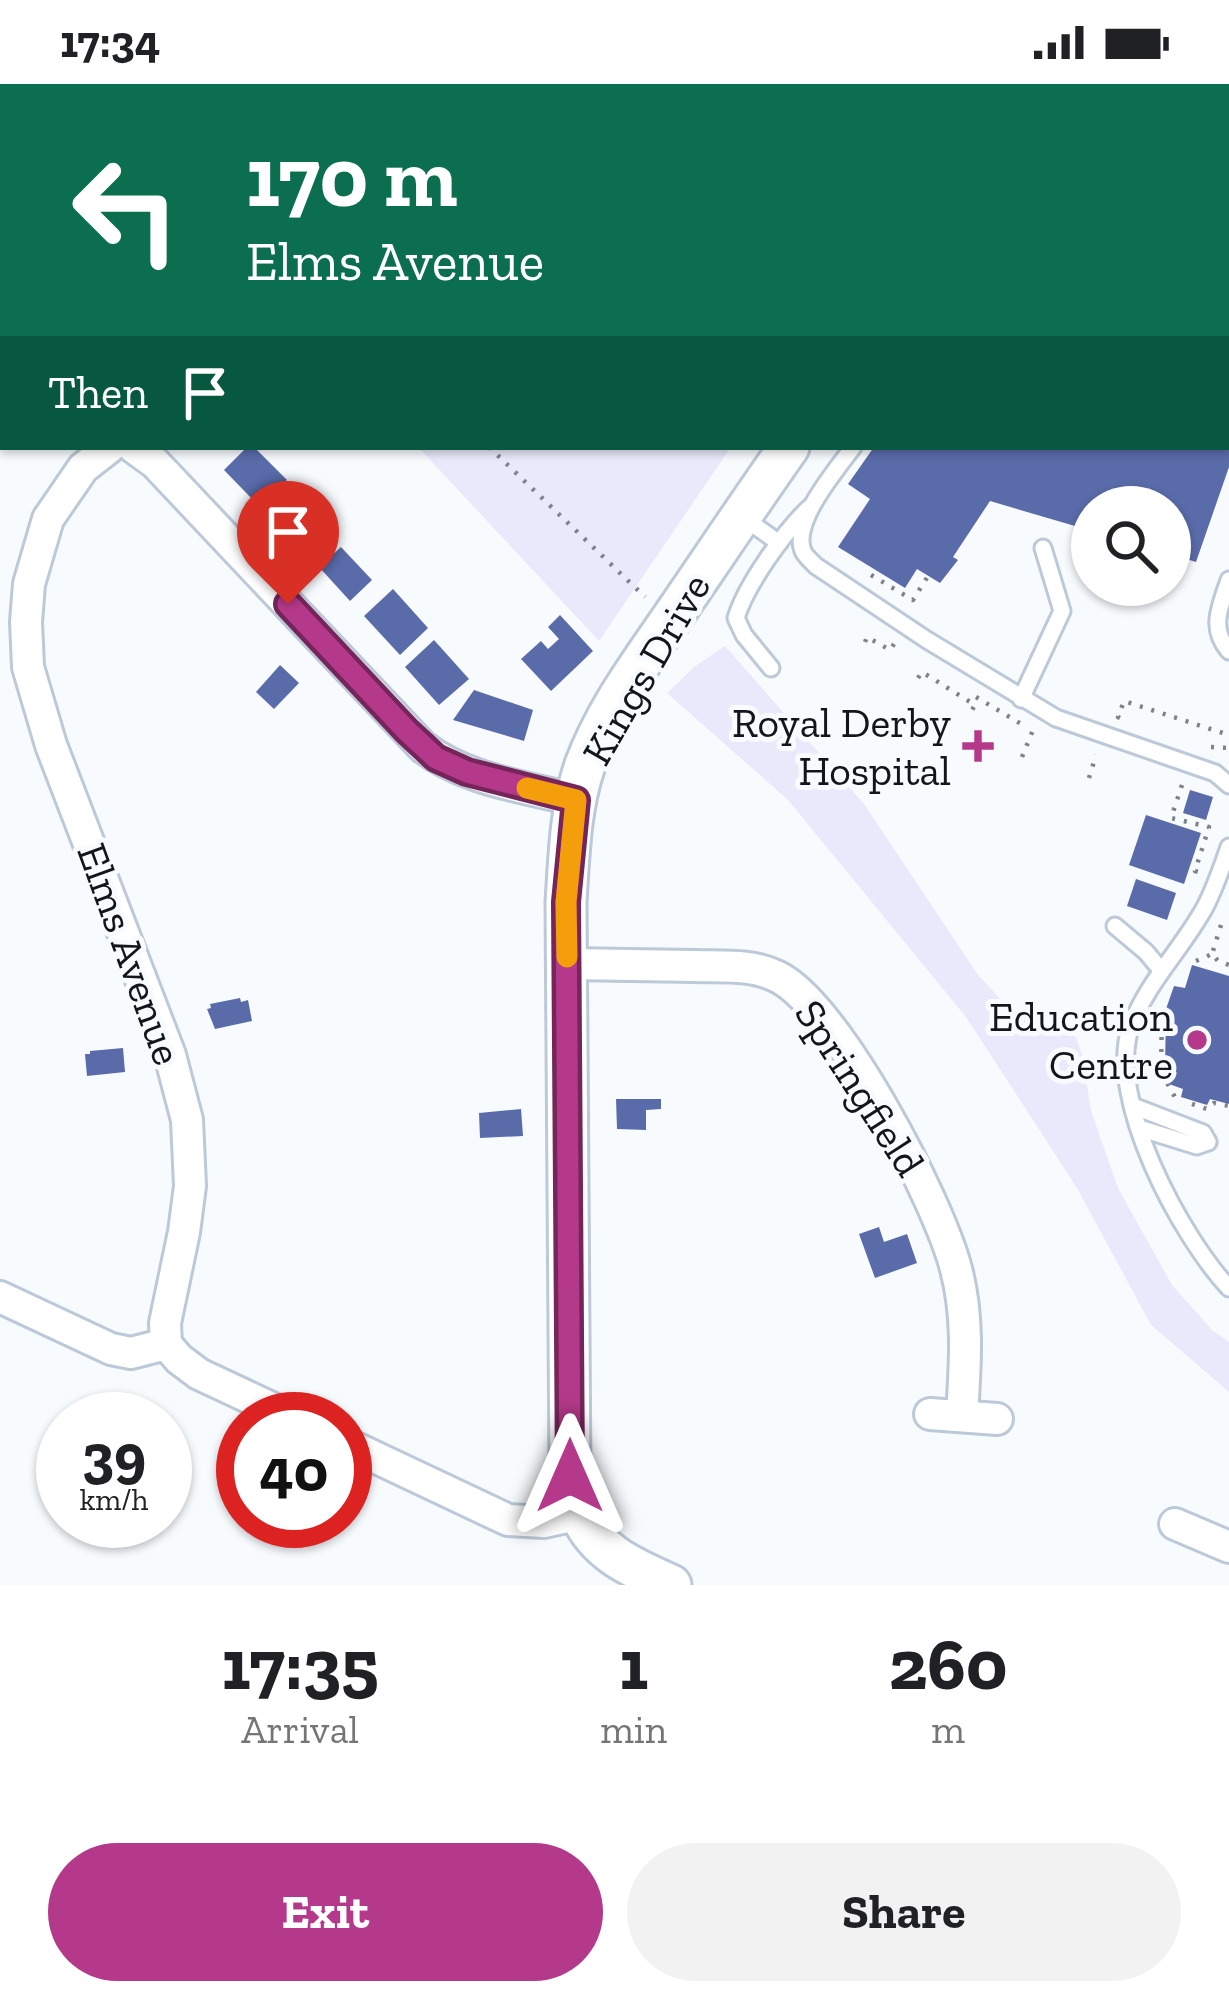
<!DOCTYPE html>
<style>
:root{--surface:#fff;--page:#f2f2f2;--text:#202124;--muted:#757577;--accent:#b5398a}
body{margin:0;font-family:"Zilla Slab",serif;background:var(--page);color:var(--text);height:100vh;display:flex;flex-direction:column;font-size:45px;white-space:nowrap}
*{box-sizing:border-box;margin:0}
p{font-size:39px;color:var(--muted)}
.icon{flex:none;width:66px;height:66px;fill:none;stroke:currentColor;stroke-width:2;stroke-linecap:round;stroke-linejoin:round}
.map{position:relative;height:1501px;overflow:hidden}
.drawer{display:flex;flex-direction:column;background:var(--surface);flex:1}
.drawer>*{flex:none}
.banner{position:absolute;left:0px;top:0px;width:1230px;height:366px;box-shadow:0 3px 9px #0004;background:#0b6e4f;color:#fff;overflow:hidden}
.tools{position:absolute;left:1071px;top:402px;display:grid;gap:24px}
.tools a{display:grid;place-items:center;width:120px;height:120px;border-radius:50%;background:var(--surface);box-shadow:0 3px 9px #0004;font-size:60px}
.speed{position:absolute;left:36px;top:1308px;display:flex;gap:24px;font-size:60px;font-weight:700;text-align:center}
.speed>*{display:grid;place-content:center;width:156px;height:156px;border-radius:50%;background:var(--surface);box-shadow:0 3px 9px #0004;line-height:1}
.speed small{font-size:30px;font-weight:400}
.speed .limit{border:18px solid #d22;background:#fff;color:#111}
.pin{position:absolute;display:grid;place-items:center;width:102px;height:102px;color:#fff;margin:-123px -51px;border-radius:50% 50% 50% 0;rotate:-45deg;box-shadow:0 0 12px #0007}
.pin .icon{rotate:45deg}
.me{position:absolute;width:132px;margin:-66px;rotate:0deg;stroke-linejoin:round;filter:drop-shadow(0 0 9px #0008)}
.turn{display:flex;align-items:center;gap:42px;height:252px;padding:0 48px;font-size:54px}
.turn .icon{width:156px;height:156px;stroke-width:2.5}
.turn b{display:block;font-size:84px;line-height:102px}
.then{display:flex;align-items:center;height:114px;padding:0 48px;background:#0003;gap:24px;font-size:45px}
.eta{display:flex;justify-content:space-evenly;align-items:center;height:204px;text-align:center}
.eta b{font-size:72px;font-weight:700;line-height:84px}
.cta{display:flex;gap:24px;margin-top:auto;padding:24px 48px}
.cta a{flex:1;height:138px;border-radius:72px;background:var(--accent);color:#fff;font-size:48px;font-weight:700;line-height:138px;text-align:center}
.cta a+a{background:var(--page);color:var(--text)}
.status{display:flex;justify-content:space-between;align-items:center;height:84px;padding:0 60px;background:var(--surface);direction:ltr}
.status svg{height:33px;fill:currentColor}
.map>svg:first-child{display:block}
</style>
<div class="status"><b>17:34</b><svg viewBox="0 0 49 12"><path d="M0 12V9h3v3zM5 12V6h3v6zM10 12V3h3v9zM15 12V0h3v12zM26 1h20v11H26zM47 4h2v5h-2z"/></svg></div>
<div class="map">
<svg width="1229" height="1501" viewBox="0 0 1229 1501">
<rect width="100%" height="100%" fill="#f8fbfe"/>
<!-- green -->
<g fill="#eae9fc">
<path d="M418,363h313l-132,194z"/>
<path d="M725,562l139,158 114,171 29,31 40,13 29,18 7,21 8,53 27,77 54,97 41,46 16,11v50l-78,-67 -74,-137 -111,-171 -178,-217 -121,-107 27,-26z"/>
</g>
<!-- building -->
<g fill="#5a6baa">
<path d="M247,363h7l33,33 -28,26 -35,-36z"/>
<path d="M874,363h355v20l-33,95 -26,-8v-47h-78v24l-102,-30 -37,56 5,3 -18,23 -23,-14 -12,19 -67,-41 32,-48 -22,-15z"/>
<path d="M295,412l36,37 -24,23 -36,-37z"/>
<path d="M341,463l31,33 -22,21 -31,-34z"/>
<path d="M393,505l35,39 -28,27 -36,-39z"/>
<path d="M560,531l33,36 -42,40 -30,-32 20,-18 7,8 11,-10 -11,-12z"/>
<path d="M434,556l35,39 -30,26 -34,-38z"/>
<path d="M280,581l19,18 -25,26 -18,-17z"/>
<path d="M474,606l59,20 -9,31 -71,-21z"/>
<path d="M1190,706l23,7 -7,23 -23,-7z"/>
<path d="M1146,731l55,18 -17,51 -55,-19z"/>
<path d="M1136,795l40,14 -9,27 -40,-14z"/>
<path d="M1192,881l37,11v128l-19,-5 -3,6 -26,-8 2,-8 -14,-5 3,-10 -7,-3 1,-62 8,-23 11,2z"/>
<path d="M240,914l1,4 7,-2 4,21 -37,8 -8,-20 4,-1 -1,-4z"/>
<path d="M123,964l2,24 -38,4 -2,-22h5v-3z"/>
<path d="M616,1015h45v10l-15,1v20l-29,-1z"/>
<path d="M521,1025l2,27 -43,2 -1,-25z"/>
<path d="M879,1143l5,15 23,-8 10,29 -42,15 -16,-44z"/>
</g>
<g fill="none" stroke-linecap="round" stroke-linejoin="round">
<!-- service casing -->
<g stroke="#bcc9d8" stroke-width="21">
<g id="service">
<path d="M1091,3l2,-3"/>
<path d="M853,363c-16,22 -62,75 -50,104 2,5 10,12 13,15l111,74 129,78 159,55 14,12"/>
<path d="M743,433l36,26"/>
<path d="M1229,496c-9,27 -20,48 0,71"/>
<path d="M771,584l-27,-33 -8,-17c10,-33 48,-86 73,-110"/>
<path d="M1021,615l41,-88 -19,-63"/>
<path d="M1229,763c-7,20 -14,41 -24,60 -23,42 -57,74 -74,119 -26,71 50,211 98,262"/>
<path d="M1115,842l31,26 15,18"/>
<path d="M1133,1022l70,27 5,9"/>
<path d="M1139,1044l58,18 11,-4"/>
</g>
</g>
<!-- minor casing -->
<g stroke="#bcc9d8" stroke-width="36">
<g id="minor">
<path d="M768,0l6,3"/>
<path d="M110,363l-27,21 -35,51 -19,65 -3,38 2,45 23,78 119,310 17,65 3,66 -6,46 -19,91 1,21 13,15 20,15 96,45"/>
<path d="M133,363l22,16 268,284c42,33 102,40 153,53"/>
<path d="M567,880c43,1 86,1 128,2 28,1 56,-2 81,10 61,28 163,226 180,293 13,48 9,97 6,146"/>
<path d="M0,1213l111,52 20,4 35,-9"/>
<path d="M930,1330l67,5"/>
<path d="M345,1359l163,77 36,2 36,-8"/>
<path d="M1175,1440l54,23"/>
</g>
</g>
<!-- tertiary casing -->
<g stroke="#bcc9d8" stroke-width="45">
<g id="tertiary">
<path d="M1019,3l2,-3"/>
<path d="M671,1501c-37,-17 -74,-31 -91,-71 -5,-11 -7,-26 -10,-38l-4,-574c3,-46 4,-94 19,-137 19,-52 53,-98 84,-143 40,-58 79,-117 120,-175"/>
</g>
</g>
<!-- path -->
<g stroke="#7f8287" stroke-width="4.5" stroke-dasharray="3 9" stroke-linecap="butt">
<path d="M489,363l156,150"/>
<path d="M871,491l42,25 15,-24"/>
<path d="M865,558l2,-5 23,13 4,-6"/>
<path d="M918,594l4,-6 53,33 -3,5"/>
<path d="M976,613l47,28"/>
<path d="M1120,634l-2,-1 6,-16 105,34"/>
<path d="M1211,663l18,1"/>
<path d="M1022,673l11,-27"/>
<path d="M1089,694l7,-23"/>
<path d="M1182,701l-11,33 38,9 -14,44 3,1"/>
<path d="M1221,841l-9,29 6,7 11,4"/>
<path d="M1196,877l16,-7"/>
<path d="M1162,929l-1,59 15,27"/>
<path d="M1192,1020l15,5 7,-6 15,3"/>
</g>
<!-- service -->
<use href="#service" stroke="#fff" stroke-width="15"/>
<!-- minor -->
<use href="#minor" stroke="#fff" stroke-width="30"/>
<!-- tertiary -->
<use href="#tertiary" stroke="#fff" stroke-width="39"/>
</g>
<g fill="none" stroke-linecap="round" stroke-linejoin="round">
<!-- route casing -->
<g stroke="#76255a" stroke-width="30">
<path id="route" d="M288,520l119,127 29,27 31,14 109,28 -10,102 4,574"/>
</g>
<!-- route -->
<use href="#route" stroke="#b5398a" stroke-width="21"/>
<!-- slow -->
<path stroke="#f59e0b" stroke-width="21" d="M527,704l49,12 -10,102 1,55"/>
</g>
<!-- markers -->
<g fill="#b5398a" stroke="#f8fbfe" stroke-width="4.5">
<path d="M972 644h12v12h12v12h-12v12h-12v-12h-12v-12h12z"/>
<circle cx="1197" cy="956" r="12"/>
</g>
<g text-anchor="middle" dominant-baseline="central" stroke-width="10" stroke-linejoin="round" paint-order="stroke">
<!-- street labels -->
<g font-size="42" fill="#12161c" stroke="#f8fbfe">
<text transform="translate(646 585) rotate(-60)">Kings Drive</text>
<text transform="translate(130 870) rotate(70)">Elms Avenue</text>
<text transform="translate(860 1004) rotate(57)">Springfield</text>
</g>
<!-- poi labels -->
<g font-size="42" fill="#12161c" stroke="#f8fbfe" text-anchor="end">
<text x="951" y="638">Royal Derby<tspan x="951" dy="48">Hospital</tspan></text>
<text x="1173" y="932">Education<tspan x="1173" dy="48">Centre</tspan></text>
</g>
</g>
</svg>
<div class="tools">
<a><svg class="icon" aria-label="search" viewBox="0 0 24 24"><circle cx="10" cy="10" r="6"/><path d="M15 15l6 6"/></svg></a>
</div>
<div class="speed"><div>39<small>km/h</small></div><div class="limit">40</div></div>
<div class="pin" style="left:288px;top:520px;background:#d93025"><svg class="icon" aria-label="arrive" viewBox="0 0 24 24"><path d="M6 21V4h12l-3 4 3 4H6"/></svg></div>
<svg class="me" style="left:570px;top:1392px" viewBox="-20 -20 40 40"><path d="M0-17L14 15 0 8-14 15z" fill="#b5398a" stroke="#fff" stroke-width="4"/></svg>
<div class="banner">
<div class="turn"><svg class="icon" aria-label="left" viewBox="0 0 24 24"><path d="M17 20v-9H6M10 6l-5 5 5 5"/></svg><div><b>170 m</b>Elms Avenue</div></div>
<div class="then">Then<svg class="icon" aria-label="arrive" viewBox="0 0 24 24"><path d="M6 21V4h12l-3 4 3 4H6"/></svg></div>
</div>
</div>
<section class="drawer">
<div class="eta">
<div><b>17:35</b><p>Arrival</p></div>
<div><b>1</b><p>min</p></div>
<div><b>260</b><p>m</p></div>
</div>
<div class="cta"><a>Exit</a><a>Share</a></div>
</section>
